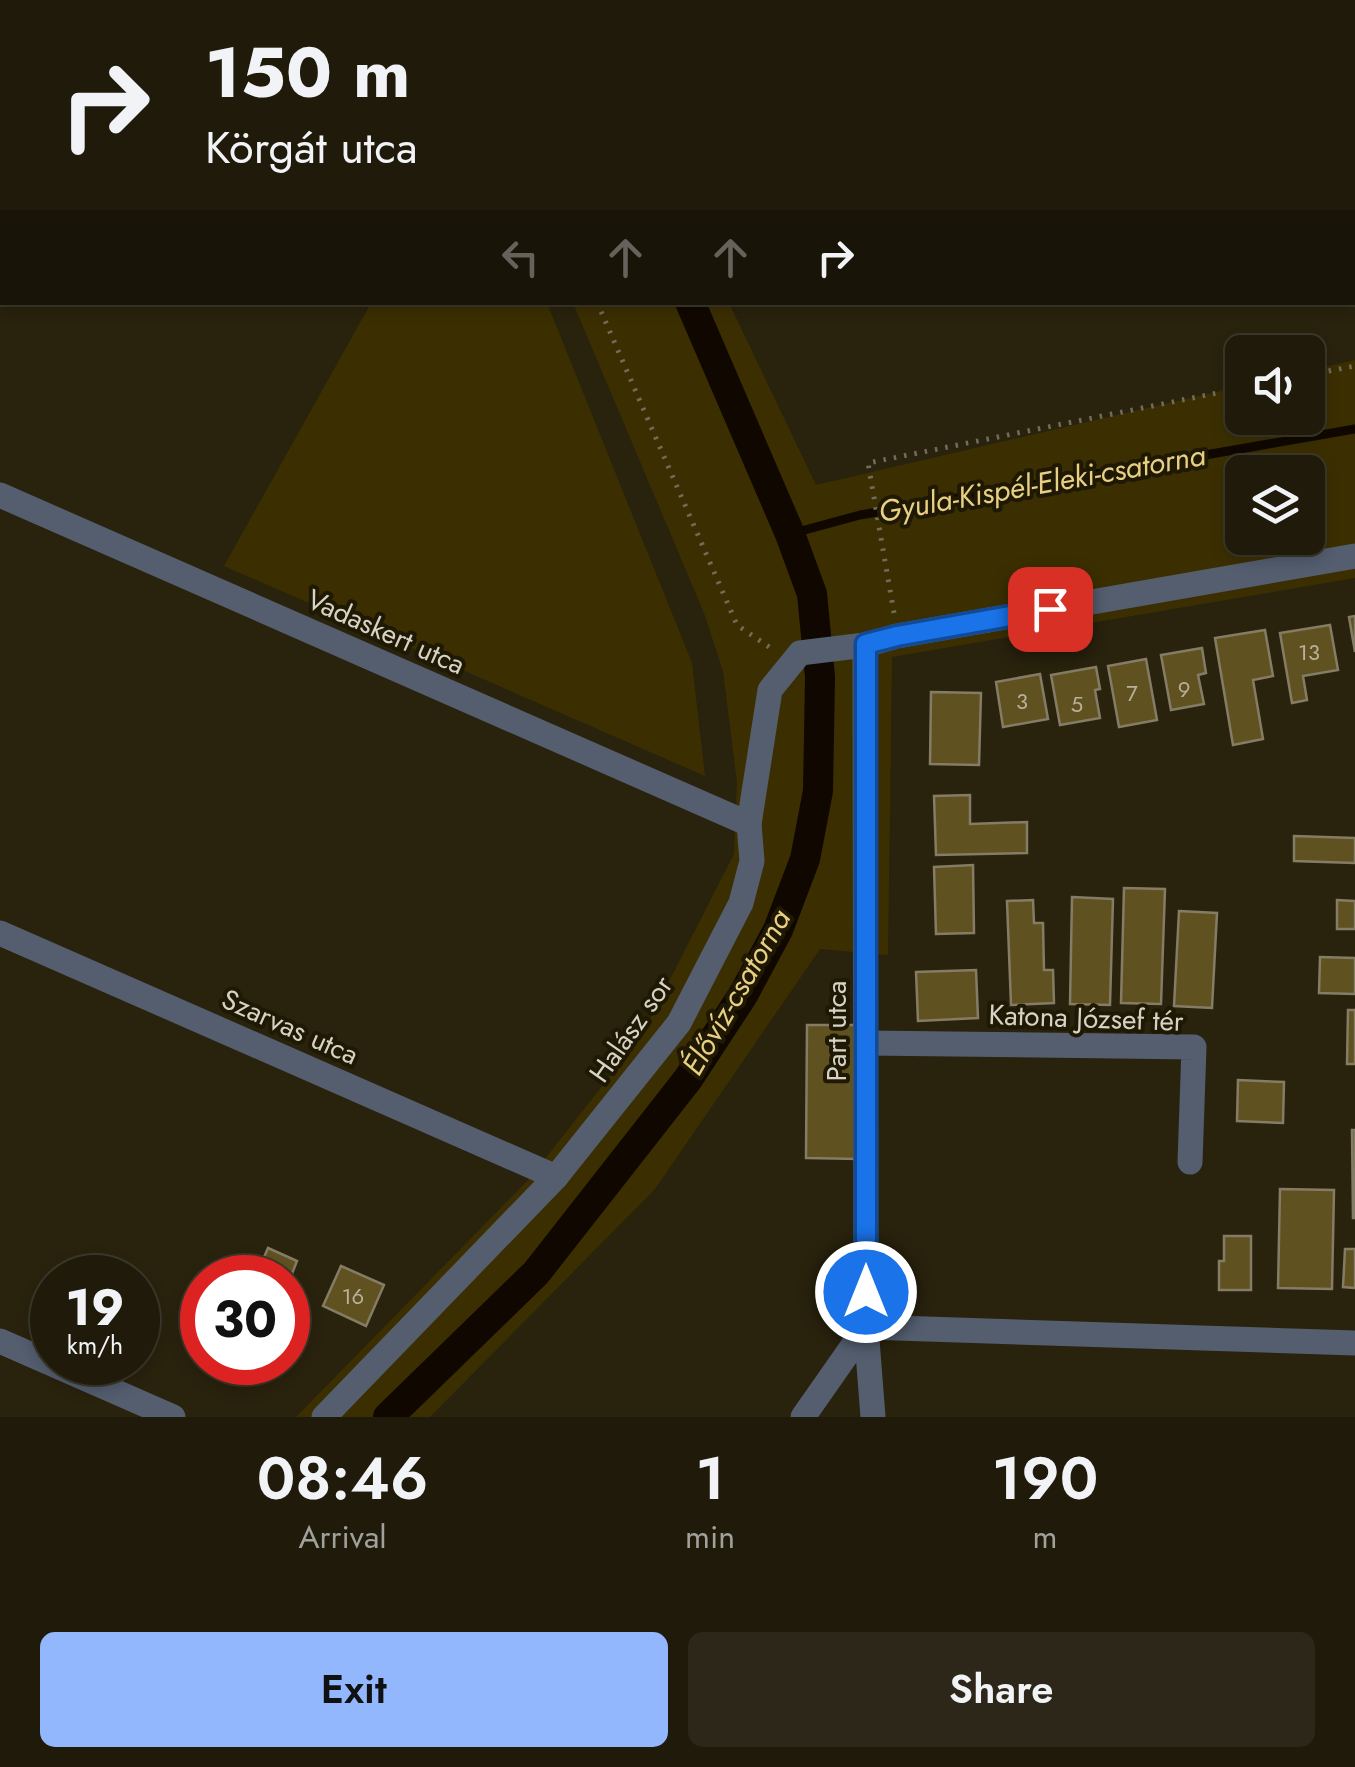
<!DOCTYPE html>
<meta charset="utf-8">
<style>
:root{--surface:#1f1a0a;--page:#2c2718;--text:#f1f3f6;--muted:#a1a19c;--line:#3c382b;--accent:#92b7fd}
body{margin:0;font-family:Jost,sans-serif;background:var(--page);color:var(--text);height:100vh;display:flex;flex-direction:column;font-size:38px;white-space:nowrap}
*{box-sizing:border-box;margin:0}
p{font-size:32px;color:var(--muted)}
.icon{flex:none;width:55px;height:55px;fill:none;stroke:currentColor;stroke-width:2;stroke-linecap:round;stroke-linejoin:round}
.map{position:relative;height:1417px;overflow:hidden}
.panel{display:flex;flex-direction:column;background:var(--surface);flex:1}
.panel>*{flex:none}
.hud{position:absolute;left:0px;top:0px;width:1355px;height:305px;box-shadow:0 5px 15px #0003,0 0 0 2px var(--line);background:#1f1a0a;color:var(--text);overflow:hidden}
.controls{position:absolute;left:1225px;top:335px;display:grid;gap:20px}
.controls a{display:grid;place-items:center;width:100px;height:100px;border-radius:15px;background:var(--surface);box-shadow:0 5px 15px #0003,0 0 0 2px var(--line);font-size:50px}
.speed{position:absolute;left:30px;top:1255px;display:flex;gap:20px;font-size:50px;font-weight:700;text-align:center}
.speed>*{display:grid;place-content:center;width:130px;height:130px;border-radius:50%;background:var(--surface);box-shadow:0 5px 15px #0003,0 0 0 2px var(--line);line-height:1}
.speed small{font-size:25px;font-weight:400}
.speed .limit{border:15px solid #d22;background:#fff;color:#111}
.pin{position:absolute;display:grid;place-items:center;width:85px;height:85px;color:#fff;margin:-42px;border-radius:20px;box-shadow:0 5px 15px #0006}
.me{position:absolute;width:110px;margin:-55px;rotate:0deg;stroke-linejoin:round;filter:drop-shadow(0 0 8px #0008)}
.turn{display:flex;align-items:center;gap:35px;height:210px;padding:0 40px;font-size:45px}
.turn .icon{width:130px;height:130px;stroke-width:2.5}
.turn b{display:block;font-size:70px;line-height:85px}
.lanes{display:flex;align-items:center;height:95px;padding:0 40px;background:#0003;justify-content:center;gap:50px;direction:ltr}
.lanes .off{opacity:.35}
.eta{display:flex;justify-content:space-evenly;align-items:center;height:170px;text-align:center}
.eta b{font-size:60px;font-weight:600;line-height:70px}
.action{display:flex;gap:20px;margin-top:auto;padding:20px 40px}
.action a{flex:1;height:115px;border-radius:15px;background:var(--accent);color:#111;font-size:40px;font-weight:600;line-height:115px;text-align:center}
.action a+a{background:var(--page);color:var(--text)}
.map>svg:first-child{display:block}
</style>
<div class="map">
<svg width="1355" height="1417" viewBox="0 0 1355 1417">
<rect width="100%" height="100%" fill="#29220d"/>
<!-- green -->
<g fill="#3b2f02" fill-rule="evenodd">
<path d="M371,303h176l145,360 13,113 -481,-210z"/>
<path d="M573,303h156l87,182 426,-99v32h66v-47l47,-11v218l-463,79 -4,298 -68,-6 -165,240 -225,228h-134l233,-238 111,-141 94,-184 3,-71 -14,-112 -19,-58zM1242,472h66v66h-66z"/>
</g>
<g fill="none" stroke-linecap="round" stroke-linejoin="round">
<!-- stream -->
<path stroke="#100800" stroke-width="9" d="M790,534l70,-19 495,-86"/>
<!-- canal -->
<g stroke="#100800" stroke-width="30">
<path d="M546,0l1,2"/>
<path d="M388,1417l148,-144 152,-194 55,-84 35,-65 27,-71 13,-68 2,-114 -8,-83 -22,-60 -100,-232"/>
</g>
</g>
<!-- building -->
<g fill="#605120" stroke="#847c64" stroke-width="2.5">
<path d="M1355,616v36l-6,-35z"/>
<path d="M1330,625l8,45 -35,6 4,24 -15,3 -12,-70z"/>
<path d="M1265,630l8,46 -20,4 10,59 -30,6 -18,-107z"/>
<path d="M1202,648l4,25 -8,2 6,29 -33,6 -10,-55z"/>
<path d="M1146,659l11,61 -38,7 -11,-61z"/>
<path d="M1096,667l4,22 -5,1 5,28 -40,7 -9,-50z"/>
<path d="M1040,674l8,45 -45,8 -7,-45z"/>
<path d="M931,692l50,1 -2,72 -49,-1z"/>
<path d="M970,795v29l57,-2v31l-91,2 -2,-59z"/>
<path d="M1294,836l61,2v25l-61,-2z"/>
<path d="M973,865l1,68 -38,1 -2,-67z"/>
<path d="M1124,888l41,1 -4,115 -40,-1z"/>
<path d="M1072,897l41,2 -3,106 -40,-1z"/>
<path d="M1033,900l1,23h9l1,47h9l1,33 -43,2 -4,-104z"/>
<path d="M1337,900l18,1v28h-18z"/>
<path d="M1179,911l38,2 -5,95 -38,-2z"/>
<path d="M1320,957l35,1v36l-36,-1z"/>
<path d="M976,970l2,48 -60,3 -2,-49z"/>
<path d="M1348,1010h7v54h-8z"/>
<path d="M807,1025h53l-1,134 -53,-1z"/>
<path d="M1238,1080l46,2 -1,41 -46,-2z"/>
<path d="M1352,1130h3v88h-2z"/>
<path d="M1280,1189l54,1 -2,99 -54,-1z"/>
<path d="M1224,1236h27v54h-32v-29h5z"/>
<path d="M268,1248l29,13 -9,23v-6h-33z"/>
<path d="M1345,1249h10v39l-12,-1z"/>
<path d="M341,1266l43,19 -18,41 -43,-20z"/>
</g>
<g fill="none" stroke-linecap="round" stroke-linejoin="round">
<!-- path -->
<g stroke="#716b5a" stroke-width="5" stroke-dasharray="2.5 8" stroke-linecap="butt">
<path d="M465,0l2,2"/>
<path d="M597,302l140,323 35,24"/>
<path d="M1308,375l47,-9"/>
<path d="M894,613l-26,-150 374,-75"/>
</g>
<!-- minor -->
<g stroke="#545e6f" stroke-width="25">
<path d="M35,2l1,-2"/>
<path d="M0,84l2,-6"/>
<path d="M0,495l749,329"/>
<path d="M865,645l1,682 7,90"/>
<path d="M0,933l556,244"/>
<path d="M866,1043l328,4 -4,115"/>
<path d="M0,1341l173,76"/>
<path d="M324,1417l232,-240 123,-154 62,-120 11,-42 -3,-37 21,-134 30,-37 65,-8 32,-9 458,-80"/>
<path d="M803,1417l63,-90 489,16"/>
</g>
</g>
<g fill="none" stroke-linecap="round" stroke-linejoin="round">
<!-- route casing -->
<g stroke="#114b97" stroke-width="25">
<path id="route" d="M866,1292v-648l31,-8 153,-27"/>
</g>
<!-- route -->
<use href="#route" stroke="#1a73e8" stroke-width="18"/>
</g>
<g text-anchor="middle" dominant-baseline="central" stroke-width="8" stroke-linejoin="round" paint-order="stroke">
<!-- number labels -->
<g font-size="22" fill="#b8b29c">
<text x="1309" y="652">13</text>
<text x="1184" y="689">9</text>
<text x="1132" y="693">7</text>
<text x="1022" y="701">3</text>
<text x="1077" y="704">5</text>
<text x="353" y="1296">16</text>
</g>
<!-- street labels -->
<g font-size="28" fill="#d6d2c5" stroke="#1f1904">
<text transform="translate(386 632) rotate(24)">Vadaskert utca</text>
<text transform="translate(1086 1018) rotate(2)">Katona József tér</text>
<text transform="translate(290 1027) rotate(24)">Szarvas utca</text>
<text transform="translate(631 1029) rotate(-55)">Halász sor</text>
<text transform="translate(836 1031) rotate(-90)">Part utca</text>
</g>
<!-- water labels -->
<g font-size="30" font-style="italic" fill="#e8cf83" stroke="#1f1904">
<text transform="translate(1042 483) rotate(-10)">Gyula-Kispél-Eleki-csatorna</text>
<text transform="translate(736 992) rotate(-60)">Élővíz-csatorna</text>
</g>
</g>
</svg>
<div class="controls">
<a><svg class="icon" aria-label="sound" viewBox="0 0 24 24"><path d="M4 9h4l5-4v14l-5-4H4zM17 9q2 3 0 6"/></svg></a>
<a><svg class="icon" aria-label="layers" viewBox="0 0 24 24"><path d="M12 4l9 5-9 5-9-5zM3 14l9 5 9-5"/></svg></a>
</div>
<div class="speed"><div>19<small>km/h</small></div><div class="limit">30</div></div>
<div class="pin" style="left:1050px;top:609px;background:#d93025"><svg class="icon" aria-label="arrive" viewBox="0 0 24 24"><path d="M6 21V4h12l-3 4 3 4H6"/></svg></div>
<svg class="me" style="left:866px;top:1292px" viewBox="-20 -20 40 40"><circle r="17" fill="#1a73e8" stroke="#fff" stroke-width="3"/><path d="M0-11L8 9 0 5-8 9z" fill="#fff"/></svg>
<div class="hud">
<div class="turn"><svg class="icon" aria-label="right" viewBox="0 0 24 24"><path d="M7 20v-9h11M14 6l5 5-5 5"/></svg><div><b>150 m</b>Körgát utca</div></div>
<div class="lanes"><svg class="icon off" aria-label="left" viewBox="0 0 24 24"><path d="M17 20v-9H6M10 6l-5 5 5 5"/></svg><svg class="icon off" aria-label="ahead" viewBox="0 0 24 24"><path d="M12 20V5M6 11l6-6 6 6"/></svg><svg class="icon off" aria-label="ahead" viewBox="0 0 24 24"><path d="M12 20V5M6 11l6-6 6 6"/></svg><svg class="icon" aria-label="right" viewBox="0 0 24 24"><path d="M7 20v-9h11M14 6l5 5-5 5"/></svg></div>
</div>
</div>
<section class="panel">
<div class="eta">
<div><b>08:46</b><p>Arrival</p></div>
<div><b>1</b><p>min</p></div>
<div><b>190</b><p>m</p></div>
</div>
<div class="action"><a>Exit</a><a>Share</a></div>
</section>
